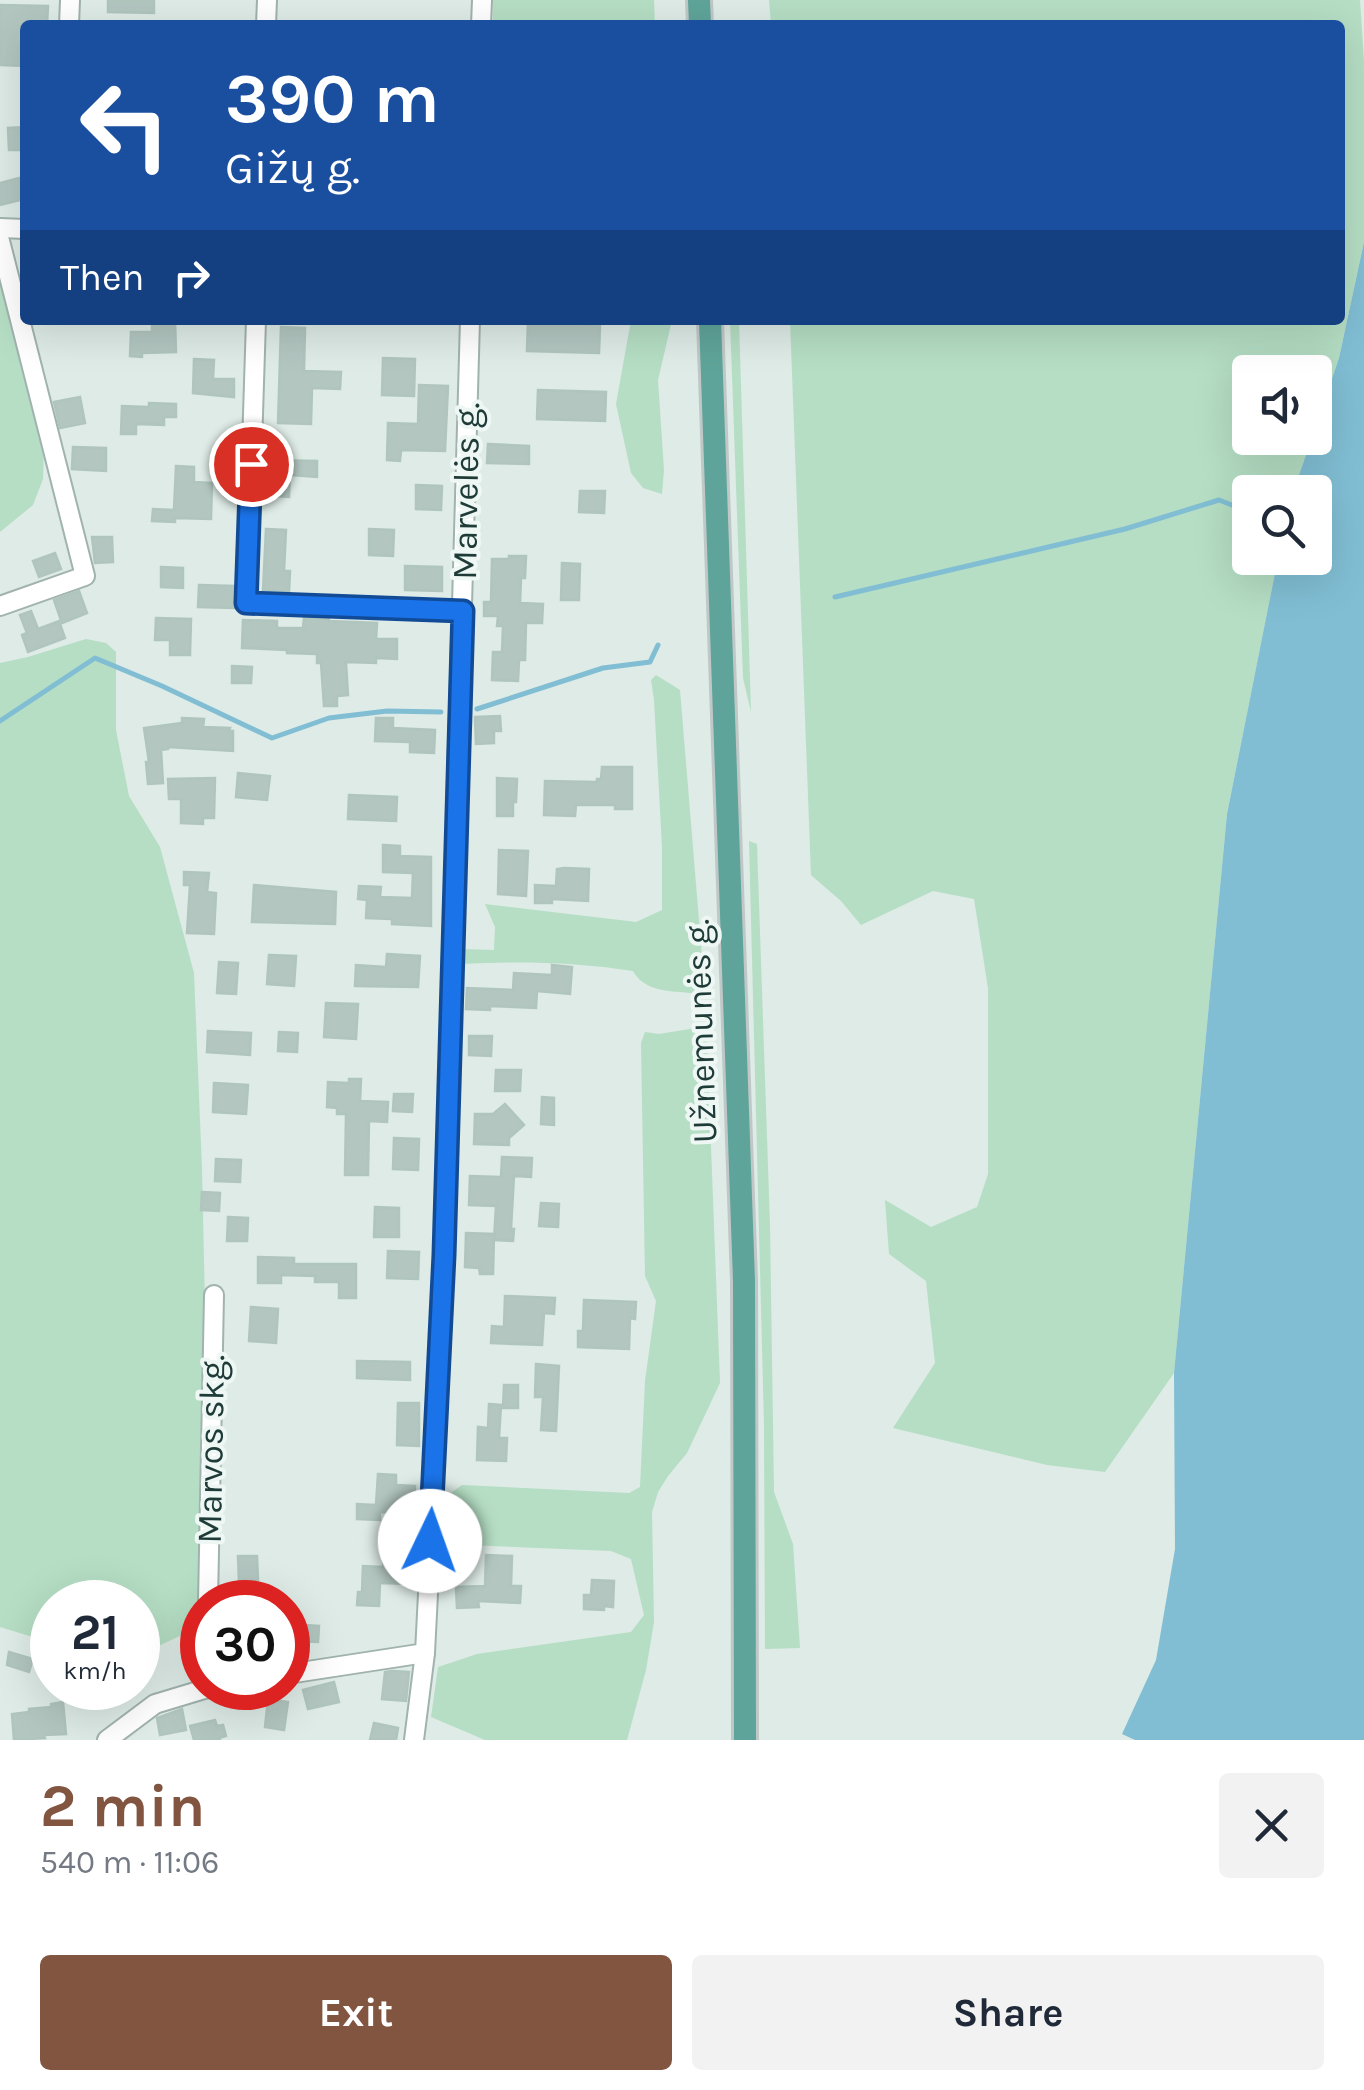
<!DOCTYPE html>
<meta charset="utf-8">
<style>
:root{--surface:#fff;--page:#f2f2f3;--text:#1f2937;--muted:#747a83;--accent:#825540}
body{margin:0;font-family:Karla,sans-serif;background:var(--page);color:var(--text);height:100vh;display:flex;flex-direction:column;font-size:38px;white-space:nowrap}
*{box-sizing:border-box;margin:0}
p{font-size:32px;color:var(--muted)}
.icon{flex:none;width:55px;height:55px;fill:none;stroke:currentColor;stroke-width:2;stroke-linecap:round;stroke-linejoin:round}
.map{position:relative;height:1740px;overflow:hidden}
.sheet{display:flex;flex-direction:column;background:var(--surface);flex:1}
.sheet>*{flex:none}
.top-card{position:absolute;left:20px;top:20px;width:1325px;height:305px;border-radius:10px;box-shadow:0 10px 40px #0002;background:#1a4fa0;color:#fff;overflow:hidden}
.controls{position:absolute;left:1232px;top:355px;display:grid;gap:20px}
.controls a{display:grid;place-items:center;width:100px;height:100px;border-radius:10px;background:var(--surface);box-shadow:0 10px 40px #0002;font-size:50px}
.speed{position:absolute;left:30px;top:1580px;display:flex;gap:20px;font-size:50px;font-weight:700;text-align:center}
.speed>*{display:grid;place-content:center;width:130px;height:130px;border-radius:50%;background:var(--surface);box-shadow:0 10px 40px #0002;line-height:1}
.speed small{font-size:25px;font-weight:400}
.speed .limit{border:15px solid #d22;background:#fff;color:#111}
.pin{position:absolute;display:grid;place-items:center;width:85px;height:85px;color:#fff;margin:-42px;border:5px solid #fff;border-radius:50%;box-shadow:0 2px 10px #0007}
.me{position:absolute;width:110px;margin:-55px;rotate:3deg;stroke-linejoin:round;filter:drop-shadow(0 0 8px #0008)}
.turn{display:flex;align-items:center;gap:35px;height:210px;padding:0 40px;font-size:45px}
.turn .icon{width:130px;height:130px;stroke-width:2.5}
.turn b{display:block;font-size:70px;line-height:85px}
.then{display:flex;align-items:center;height:95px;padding:0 40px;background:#0003;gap:20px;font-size:38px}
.round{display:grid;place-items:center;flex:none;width:105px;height:105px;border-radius:10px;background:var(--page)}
.summary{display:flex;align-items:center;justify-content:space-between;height:170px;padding:0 40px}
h1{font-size:60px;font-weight:700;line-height:75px;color:var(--accent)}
.action{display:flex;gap:20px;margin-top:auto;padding:20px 40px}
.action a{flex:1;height:115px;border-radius:10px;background:var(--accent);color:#fff;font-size:40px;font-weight:700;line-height:115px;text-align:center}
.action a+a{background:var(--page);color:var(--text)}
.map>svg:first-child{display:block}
</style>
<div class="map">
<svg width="1364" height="1740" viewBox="0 0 1364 1740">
<rect width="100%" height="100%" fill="#deebe6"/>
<!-- green -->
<g fill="#b5dec4">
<path d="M493,0h161l1,25h-162z"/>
<path d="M769,0h591l4,62v180l-25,116 -24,71v-57h-65v66h62l-19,54h-43v66h28l-51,256 -53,559 -69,99 -58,-7 -154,-37 42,-65 -9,-82 -37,-27 -4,-54 46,27 46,-20 11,-33v-186l-14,-89 -41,-8 -72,34 -20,-24 -30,-26 -21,-555h550v-295h-569z"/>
<path d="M0,281l7,20 37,149 -1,29 -10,26 -33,27z"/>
<path d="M631,320h41l-14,60 6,90 -2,24 -19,-6 -12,-15 -15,-69z"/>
<path d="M730,320h9l12,392 -8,-34z"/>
<path d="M86,639l20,4 10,9v78l13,66 31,51 34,126 8,196 6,274 -5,121 -7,64 -58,28v-54h-86v41l-52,-16v-964l28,-6z"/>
<path d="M656,675l24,15 24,291 -12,12c-22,-2 -47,-1 -59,-22 -57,-9 -115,-10 -173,-7l1,-15 33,1 1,-23 -10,-23 151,18 26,-12v-64l-8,-146 -3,-20z"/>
<path d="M749,841l8,3 13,381 4,267 19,52 7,104 -35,1 -1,-224z"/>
<path d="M696,1028l11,13 13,342 -33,70 -19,23 -10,16 -6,20 2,110 -8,48 -19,70h-142l-54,-23 7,-50 39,-13 154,-22 13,-17 -13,-56 -20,-8 -145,-6 -28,15 7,-63 17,-12 167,8 11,-6 5,-106 11,-80 -11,-25 -4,-233 4,-11 14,2z"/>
</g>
<!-- water -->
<path fill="#81bed4" d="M1364,242v1498h-229l-13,-6 34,-74 19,-111 -1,-176 53,-559 51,-256h37v-66h-22l19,-54h3v-9l24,-71z"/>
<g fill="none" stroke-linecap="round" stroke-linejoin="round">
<!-- stream -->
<g stroke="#81bed4" stroke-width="5">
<path d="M835,597l290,-68 94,-29 18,7 13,-1"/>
<path d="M477,709l126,-41 47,-6 8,-17"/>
<path d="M0,721l95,-63 67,28 110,52 57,-20 58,-7 54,1"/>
</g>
</g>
<!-- building -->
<g fill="#b3c6c0" stroke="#b0c5be" stroke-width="2.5">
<path d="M108,0h46v13l-46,-1z"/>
<path d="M0,5l48,1 -1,19h-22v41l-25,-1z"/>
<path d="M25,127v23h-16l-1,-22z"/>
<path d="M19,178l5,21 -24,6v-22z"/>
<path d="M152,320h23l1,32 -34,1v4l-12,-1 1,-24h21z"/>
<path d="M528,320h23v3l49,2 -1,28 -72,-2z"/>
<path d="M281,327l24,1 -1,43 37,1 -1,17 -28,-1 -1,36 -33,-1z"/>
<path d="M383,358l32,1 -1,37 -32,-1z"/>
<path d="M194,359l20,1 -1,19h21v18l-41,-4z"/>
<path d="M419,385l29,1 -3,65 -44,-1 -1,11 -13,-1 1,-37 30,1z"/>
<path d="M538,390l68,2 -1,29 -68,-2z"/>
<path d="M80,397l5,26 -25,5 -6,-26z"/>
<path d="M149,403l27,1v13h-12v8l-28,-1v10h-15l1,-28 27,1z"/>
<path d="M488,444l41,2v18l-42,-1z"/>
<path d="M73,447l33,1v23l-34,-2z"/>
<path d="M269,460l48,1v16l-27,-2 -1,22 -16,-1v-14h-5z"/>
<path d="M176,466l18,1v15l18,1 -1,36 -36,-1v4l-23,-1 1,-12 21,1z"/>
<path d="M416,485l26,1 -1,24 -25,-1z"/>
<path d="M580,491h25l-1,22 -25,-1z"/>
<path d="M266,529l20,1 -2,41h6l-1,21 -26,-1z"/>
<path d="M369,529l25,1 -1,26 -24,-1z"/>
<path d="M92,537h20l1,25 -18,1z"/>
<path d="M55,553l6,16 -22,8 -6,-16z"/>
<path d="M509,556h17l-1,22h-4l-1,25 23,1 -1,19h-16l-1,37h-6l-1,21 -26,-1 1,-28h9l1,-26h-6l1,-10h-14v-14h7l1,-43h17z"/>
<path d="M562,563l18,1 -1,36h-18z"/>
<path d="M405,566l37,1v24l-37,-1z"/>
<path d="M161,567l22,1v20l-22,-1z"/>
<path d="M199,585l36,1v22l-37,-1z"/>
<path d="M79,591l8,22 -25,10 -8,-23z"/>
<path d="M31,611l7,18 21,-8 6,17 -37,14 -6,-17 5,-2 -7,-18z"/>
<path d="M156,618l35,1 -1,36h-20v-15h-15z"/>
<path d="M304,618l25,1v2l48,2 -1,16h21v20l-21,-1v5l-30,-1 2,33 -11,1v10h-13l-3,-43h-4v-9l-30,-1v-3l-45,-2 1,-28 34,1v7h26z"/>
<path d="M232,666l20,1 -1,16h-19z"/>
<path d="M500,716l1,15h-7v12l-18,1 -1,-27z"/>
<path d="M182,718l22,1 -1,8 27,1 -1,3h4v20l-65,-4v2l-7,1 2,33 -15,1 -2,-22h3l-5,-34 38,-5z"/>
<path d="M376,718h17v10l42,2 -1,23 -24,-1v-10l-35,-1z"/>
<path d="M602,767h30v42h-17v-4h-39l-1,11 -31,-1 1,-34 52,1v-3h4z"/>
<path d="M238,773l32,3 -3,24 -31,-3z"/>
<path d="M215,778l-1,40h-11v6l-22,-1v-24h-12l-1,-20z"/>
<path d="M497,778l20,1 -1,23h-3v14h-16z"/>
<path d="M349,795l48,2 -1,24 -48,-2z"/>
<path d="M383,845l17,1v10l31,1v69l-39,-2v-5l-26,-1 1,-18 -9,-1 1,-13 22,1 -1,10 32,1 1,-25 -30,-1z"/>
<path d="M499,850l29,1 -2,45 -28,-2z"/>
<path d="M564,868l25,1 -1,32 -36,-2v4h-17v-18l21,1 1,-17z"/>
<path d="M184,872l25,1 -2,19 9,1 -2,41 -27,-1 3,-48h-6z"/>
<path d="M254,885l82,7 -1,32 -83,-2z"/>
<path d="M387,954l33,2 -2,31 -63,-1 1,-21 30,2z"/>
<path d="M269,955l27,1 -2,30 -27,-2z"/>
<path d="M219,962l19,1 -2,31 -19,-1z"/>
<path d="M552,965l20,2 -2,27 -33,-3 -1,17 -46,-2v4l-24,-1 1,-21 46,2 1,-17 38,2z"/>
<path d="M326,1003l32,1 -2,35 -32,-2z"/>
<path d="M208,1031l43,2 -1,22 -43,-3z"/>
<path d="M279,1032l19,1 -1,19 -19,-1z"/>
<path d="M469,1036h23l-1,20 -22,-1z"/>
<path d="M496,1070h25l-1,21h-25z"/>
<path d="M349,1079h12l-1,22 28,1 -1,20 -18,-1 -1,54h-23l1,-61h-9v-6l-10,-1 1,-25 21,1z"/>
<path d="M214,1083l34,2 -2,29 -33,-2z"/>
<path d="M394,1094h19l-1,18 -19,-1z"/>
<path d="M542,1097l12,1v27l-13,-1z"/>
<path d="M505,1104l19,21 -15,13v7l-35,-1 1,-30h18z"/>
<path d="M394,1138l25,1 -1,31 -25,-1z"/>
<path d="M502,1157l30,1 -1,19 -17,-1 -3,53h3l-1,12 -19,-1 2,-34 -27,-1 1,-29 31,1z"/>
<path d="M216,1159l25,1 -1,22 -25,-1z"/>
<path d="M202,1192l18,1 -1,18 -18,-1z"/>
<path d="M541,1203l18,1 -1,23 -19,-1z"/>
<path d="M375,1207l24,1v29h-25z"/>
<path d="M228,1217l20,1 -1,23h-20z"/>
<path d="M466,1233l28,1 -1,40h-13l-1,-6 -14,-1z"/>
<path d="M388,1251l31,1 -1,27 -31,-1z"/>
<path d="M258,1257l36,1v6h62v34h-17v-16h-24v-6l-34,-1v8h-23z"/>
<path d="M505,1296l50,2 -1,16 -10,-1 -2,32 -51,-2 1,-17 12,1z"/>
<path d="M584,1300l52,2 -1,17 -5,-1 -1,31 -51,-2v-16h5z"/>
<path d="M251,1307l27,2 -2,34 -27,-2z"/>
<path d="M357,1361l53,1v18l-53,-2z"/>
<path d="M536,1364l23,2 -3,65 -15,-1 2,-33h-8z"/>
<path d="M504,1385h14v23h-15z"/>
<path d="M398,1403h21v43l-22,-1z"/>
<path d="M489,1404l12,1 -2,33h8l-1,23 -29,-1 1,-33 10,1z"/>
<path d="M378,1474l18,1v10l19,1 -1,27 -34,-1v8l-23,-1v-15l19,1z"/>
<path d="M384,1550l27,1 -2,33 -29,-1 -1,23 -22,-1 1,-13h4l1,-26 20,1z"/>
<path d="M486,1555l26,1 -1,30h10l-1,17 -42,-2 1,6 -22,1 -1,-21 29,-1z"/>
<path d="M238,1556h19l1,24 -19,1z"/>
<path d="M592,1580l22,1 -1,26 -9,-1v4l-20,-1v-14h7z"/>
<path d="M240,1585l1,17h-19l-1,-16z"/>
<path d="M288,1624l31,2 -1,16 -26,-1z"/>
<path d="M9,1652l24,7 -4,13 -22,-7z"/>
<path d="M392,1671l17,1 -3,29 -24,-2 3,-27z"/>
<path d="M334,1682l5,20 -31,7 -5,-19z"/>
<path d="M268,1699l20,3 -4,28 -19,-3z"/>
<path d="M63,1702l3,32 -22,1 1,3 -31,2 -2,-26 17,-2v-3l22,-2v-3z"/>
<path d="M182,1709l4,21 -26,5 -3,-17z"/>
<path d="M215,1720l2,6 6,-1 3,11 -7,2 1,2h-26l-4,-14z"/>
<path d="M374,1723l24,5 -2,12h-26z"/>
</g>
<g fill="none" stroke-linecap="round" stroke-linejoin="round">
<!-- minor casing -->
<g stroke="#a1b3ae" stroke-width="22">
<g id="minor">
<path d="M69,25l1,-25"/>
<path d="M266,25l1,-25"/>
<path d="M481,25l1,-25"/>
<path d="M0,228l25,1"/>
<path d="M0,241l85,335 -85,30"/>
<path d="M256,320l-9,283 216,8"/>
<path d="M208,1602l6,-307"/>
<path d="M288,1674l137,-21"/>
<path d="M107,1740l48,-36 53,-16"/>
<path d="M414,1740l11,-87 17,-336 28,-997"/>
</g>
</g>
<!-- major casing -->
<g stroke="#c0c8c7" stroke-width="28">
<g id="major">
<path d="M699,0l1,25"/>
<path d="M710,320l34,961 1,459"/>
</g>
</g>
<!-- minor -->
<use href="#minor" stroke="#fff" stroke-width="18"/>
<!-- major -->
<use href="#major" stroke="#5fa49a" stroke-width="22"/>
</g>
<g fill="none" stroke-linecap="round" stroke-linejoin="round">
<!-- route casing -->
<g stroke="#114b97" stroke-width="25">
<path id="route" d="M251,464l-5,139 217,8 -19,644 -14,286"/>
</g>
<!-- route -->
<use href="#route" stroke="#1a73e8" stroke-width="18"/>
</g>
<g text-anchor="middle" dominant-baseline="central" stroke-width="8" stroke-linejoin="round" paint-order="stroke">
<!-- street labels -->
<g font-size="35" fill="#1e3b37" stroke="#eef7f4">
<text transform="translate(466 491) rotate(-89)">Marvelės g.</text>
<text transform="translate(701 1031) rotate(-92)">Užnemunės g.</text>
<text transform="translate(211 1449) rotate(-89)">Marvos skg.</text>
</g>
</g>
</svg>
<div class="controls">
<a><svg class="icon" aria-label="sound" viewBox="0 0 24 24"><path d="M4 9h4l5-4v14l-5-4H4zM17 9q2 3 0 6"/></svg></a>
<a><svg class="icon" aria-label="search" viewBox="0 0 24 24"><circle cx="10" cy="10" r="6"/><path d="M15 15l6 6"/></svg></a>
</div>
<div class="speed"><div>21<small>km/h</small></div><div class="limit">30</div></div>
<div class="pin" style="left:251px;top:464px;background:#d93025"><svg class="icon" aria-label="arrive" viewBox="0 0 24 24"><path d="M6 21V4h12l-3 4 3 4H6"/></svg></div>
<svg class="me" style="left:430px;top:1541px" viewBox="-20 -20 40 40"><circle r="19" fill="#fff"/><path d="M0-13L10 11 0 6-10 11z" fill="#1a73e8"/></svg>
<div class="top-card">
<div class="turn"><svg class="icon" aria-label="left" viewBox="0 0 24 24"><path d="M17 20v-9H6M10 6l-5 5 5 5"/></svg><div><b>390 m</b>Gižų g.</div></div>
<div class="then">Then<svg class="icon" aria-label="right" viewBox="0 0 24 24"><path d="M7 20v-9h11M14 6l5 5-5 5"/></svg></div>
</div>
</div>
<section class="sheet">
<div class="summary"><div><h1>2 min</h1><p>540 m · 11:06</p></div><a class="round"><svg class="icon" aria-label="close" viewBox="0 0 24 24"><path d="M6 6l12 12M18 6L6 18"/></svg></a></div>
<div class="action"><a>Exit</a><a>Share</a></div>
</section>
